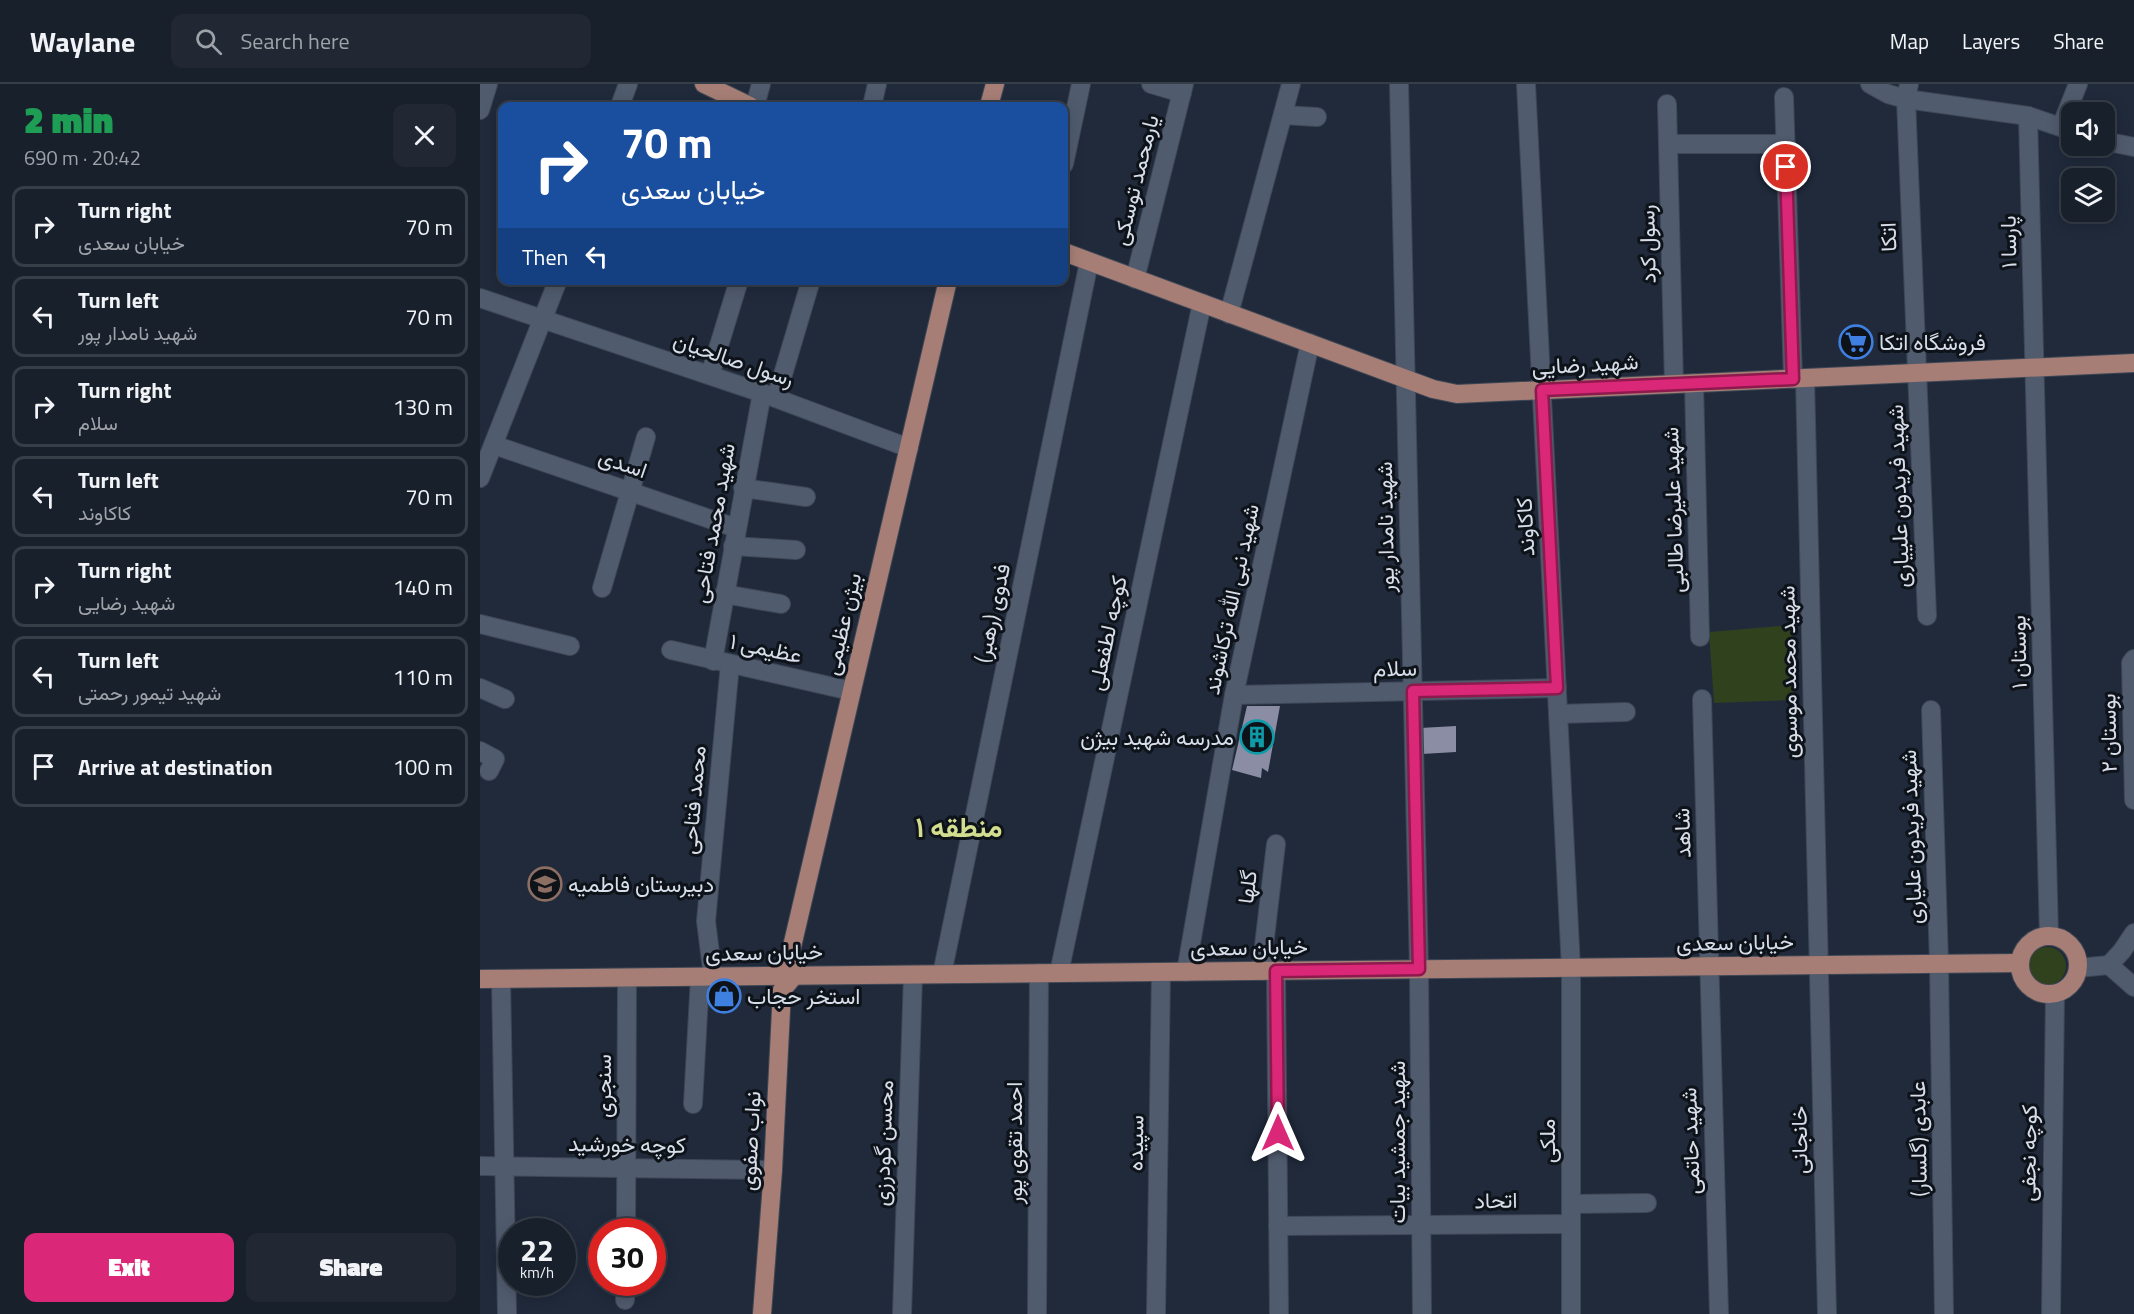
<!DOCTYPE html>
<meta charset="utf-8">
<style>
:root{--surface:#18202c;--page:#212834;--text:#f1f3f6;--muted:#9fa3a9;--line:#363e48;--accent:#db2777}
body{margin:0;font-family:"Titillium Web",Vazirmatn,sans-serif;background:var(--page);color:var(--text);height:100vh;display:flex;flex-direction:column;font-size:22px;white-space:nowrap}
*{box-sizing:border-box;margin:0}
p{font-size:20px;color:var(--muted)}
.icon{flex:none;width:33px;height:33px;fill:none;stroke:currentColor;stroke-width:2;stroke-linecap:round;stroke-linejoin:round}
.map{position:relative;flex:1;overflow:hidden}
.sheet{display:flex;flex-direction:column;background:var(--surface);width:480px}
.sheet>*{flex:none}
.top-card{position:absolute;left:18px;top:18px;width:570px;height:183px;border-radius:12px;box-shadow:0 3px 15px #0003,0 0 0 2px var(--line);background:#1a4fa0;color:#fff;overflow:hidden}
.buttons{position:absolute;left:1581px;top:18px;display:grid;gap:12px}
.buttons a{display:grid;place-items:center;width:54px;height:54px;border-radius:12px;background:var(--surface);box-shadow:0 3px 15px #0003,0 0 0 2px var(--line);font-size:30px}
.speed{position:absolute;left:18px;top:1134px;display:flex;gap:12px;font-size:30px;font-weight:700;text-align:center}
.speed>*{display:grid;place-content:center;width:78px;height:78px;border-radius:50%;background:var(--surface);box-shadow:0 3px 15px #0003,0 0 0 2px var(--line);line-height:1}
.speed small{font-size:15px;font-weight:400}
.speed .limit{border:9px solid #d22;background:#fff;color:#111}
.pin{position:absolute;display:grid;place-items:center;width:51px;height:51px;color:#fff;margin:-26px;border:3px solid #fff;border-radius:50%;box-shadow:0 2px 6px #0007}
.me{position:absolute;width:66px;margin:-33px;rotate:0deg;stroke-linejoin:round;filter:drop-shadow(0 0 4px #0008)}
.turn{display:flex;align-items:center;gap:21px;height:126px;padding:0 24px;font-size:27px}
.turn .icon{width:78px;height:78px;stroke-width:2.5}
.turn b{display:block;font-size:42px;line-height:51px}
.then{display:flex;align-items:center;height:57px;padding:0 24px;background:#0003;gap:12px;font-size:22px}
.round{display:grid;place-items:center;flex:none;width:63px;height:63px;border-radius:12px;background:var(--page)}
.overview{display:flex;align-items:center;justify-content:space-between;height:102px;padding:0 24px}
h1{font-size:36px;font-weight:800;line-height:45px;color:#1e9e55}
.cta{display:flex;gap:12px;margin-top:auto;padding:12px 24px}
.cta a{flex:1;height:69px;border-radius:12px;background:var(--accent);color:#fff;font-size:24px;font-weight:800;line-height:69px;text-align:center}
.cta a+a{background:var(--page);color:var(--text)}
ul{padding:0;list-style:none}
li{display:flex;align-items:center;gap:18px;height:81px;margin:0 12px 9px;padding:0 12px;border:3px solid var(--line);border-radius:12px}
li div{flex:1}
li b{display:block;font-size:22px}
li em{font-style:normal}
header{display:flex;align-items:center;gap:36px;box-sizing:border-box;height:84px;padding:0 30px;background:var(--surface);border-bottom:2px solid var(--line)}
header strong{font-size:28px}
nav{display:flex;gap:33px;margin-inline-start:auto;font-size:21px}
.search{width:420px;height:54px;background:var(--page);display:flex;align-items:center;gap:15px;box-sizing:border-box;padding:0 21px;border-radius:12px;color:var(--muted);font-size:22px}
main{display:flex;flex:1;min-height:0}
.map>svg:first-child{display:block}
</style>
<header>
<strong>Waylane</strong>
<div class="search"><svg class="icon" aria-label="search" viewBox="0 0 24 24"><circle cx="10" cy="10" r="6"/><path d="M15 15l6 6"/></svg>Search here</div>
<nav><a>Map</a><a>Layers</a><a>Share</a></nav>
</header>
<main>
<section class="sheet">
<div class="overview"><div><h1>2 min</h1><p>690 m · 20:42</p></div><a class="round"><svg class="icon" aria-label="close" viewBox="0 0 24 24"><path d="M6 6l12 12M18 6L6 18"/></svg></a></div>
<ul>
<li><svg class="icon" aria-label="right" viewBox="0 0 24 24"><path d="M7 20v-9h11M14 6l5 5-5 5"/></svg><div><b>Turn right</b><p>خیابان سعدی</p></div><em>70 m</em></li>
<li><svg class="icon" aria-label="left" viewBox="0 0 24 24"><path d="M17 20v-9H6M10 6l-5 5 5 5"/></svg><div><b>Turn left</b><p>شهید نامدار پور</p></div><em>70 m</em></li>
<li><svg class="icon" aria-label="right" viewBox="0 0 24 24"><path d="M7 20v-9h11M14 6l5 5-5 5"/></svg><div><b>Turn right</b><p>سلام</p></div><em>130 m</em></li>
<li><svg class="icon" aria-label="left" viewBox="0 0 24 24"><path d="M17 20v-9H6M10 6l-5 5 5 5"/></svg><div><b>Turn left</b><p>کاکاوند</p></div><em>70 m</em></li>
<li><svg class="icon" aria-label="right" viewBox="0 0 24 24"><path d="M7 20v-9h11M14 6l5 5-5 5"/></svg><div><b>Turn right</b><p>شهید رضایی</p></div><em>140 m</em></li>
<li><svg class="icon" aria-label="left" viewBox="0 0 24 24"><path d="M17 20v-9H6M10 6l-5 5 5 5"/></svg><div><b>Turn left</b><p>شهید تیمور رحمتی</p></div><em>110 m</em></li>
<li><svg class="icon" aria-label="arrive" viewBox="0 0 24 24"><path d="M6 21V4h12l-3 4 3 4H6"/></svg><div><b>Arrive at destination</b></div><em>100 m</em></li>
</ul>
<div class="cta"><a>Exit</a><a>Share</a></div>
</section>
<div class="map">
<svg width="1654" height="1230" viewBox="0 0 1654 1230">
<rect width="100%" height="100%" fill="#202a3b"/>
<!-- green -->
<g fill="#30411e">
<path d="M1313,541l1,75 -80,3 -5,-71z"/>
<circle cx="1567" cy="882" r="19"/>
</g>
<!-- building -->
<g fill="#8b8da4">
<path d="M767,622h33l-12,66 -6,-4 -1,10 -29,-8z"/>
<path d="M976,642v26l-34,2 -2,-26z"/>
</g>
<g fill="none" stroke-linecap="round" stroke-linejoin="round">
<!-- minor casing -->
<g stroke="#3f4756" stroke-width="20">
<g id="minor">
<path d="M671,0l31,9"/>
<path d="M919,0l20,885 3,345"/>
<path d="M1046,0l45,884v346"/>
<path d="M1390,0l18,10 18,5 122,17 44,15"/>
<path d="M1429,0l-3,15 21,517"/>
<path d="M1304,13l9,282"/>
<path d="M1187,20l7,280"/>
<path d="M140,22l8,-22"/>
<path d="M275,22l6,-22"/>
<path d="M392,22l5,-22"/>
<path d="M0,26l8,-26"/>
<path d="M803,31l34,2"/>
<path d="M1548,32l21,820"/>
<path d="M1581,43l17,-43"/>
<path d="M1624,57l30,6"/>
<path d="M1188,60h117"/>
<path d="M584,80l17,-80"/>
<path d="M655,195l49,-195"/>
<path d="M0,214l282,95 147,55"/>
<path d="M749,230l62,-230"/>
<path d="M230,291l29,-95"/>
<path d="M1325,294l22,936"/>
<path d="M1214,299l6,254"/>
<path d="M296,314l35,-118"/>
<path d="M14,361l242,83"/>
<path d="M0,394l78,-198"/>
<path d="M263,404l63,9"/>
<path d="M253,462l63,4"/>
<path d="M122,504l44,-151"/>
<path d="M244,510l57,10"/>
<path d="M0,540l90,22"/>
<path d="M191,566l180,41"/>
<path d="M1654,575l-3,4 3,137"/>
<path d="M233,577l49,-268"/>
<path d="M0,604l25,11"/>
<path d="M754,611l323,-7"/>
<path d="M1222,615l17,615"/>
<path d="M1451,626l8,253 5,351"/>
<path d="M1078,630l68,-2"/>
<path d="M0,667l15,8 -6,12"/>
<path d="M1629,881l13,-14 12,-18"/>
<path d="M1598,884l31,-3 25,22"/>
<path d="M781,887l15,-127"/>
<path d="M796,887l3,343"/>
<path d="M706,888l48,-277 76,-352"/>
<path d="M579,889l143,-670"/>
<path d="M462,890l147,-712"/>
<path d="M233,893l-7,-56 24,-257"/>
<path d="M21,895l6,335"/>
<path d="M213,1020l7,-127"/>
<path d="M0,1082l293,4"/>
<path d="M1091,1120l76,-1"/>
<path d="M798,1142l293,-2"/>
<path d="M146,1148l1,-254"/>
<path d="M145,1216l1,-18"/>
<path d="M422,1230l11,-339"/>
<path d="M557,1230l2,-341"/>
<path d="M676,1230l5,-342"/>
<path d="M1571,1230l4,-320"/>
</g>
</g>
<!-- major casing -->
<g stroke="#3f4756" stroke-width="20">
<g id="major">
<path d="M224,0l46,22"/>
<path d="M509,22l6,-22"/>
<path d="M584,168l369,137 24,5 677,-31"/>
<circle cx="1569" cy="881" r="29"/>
<path d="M0,895l1540,-16"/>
<path d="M282,1230l11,-144 9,-180 12,-14 -7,-8 161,-688"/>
</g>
</g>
<!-- minor -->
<use href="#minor" stroke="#505b6e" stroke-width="18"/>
<!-- major -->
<use href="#major" stroke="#a67e75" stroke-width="18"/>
</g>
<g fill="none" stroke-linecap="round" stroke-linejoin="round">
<!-- route casing -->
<g stroke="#8e194d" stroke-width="15">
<path id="route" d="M798,1049l-2,-162 143,-2 -6,-278 144,-3 -15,-298 251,-11 -7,-212"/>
</g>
<!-- route -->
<use href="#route" stroke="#db2777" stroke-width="10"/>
</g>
<!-- icons -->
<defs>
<g id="supermarket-ring" transform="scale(1.725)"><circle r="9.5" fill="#0e131a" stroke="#3f7fe0" stroke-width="1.5"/><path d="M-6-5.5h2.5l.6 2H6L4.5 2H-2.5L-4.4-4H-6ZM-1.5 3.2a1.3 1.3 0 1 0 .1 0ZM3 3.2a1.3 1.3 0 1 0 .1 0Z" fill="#3f7fe0"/></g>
<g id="building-ring" transform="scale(1.725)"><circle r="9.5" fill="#0e131a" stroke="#0f9aa8" stroke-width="1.5"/><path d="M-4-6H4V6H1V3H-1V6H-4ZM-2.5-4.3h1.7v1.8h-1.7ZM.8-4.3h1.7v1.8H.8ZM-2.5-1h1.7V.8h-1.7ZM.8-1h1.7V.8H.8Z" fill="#0f9aa8"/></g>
<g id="school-ring" transform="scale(1.725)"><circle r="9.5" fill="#0e131a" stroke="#8d6e63" stroke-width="1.5"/><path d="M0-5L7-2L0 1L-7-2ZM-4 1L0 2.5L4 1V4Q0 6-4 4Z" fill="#8d6e63"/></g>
<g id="shop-ring" transform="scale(1.725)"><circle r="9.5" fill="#0e131a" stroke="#3f7fe0" stroke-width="1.5"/><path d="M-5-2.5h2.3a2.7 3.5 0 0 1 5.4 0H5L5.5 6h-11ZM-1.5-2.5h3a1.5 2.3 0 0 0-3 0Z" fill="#3f7fe0"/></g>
</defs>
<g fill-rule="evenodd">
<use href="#supermarket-ring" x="1376" y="258"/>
<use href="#building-ring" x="777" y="653"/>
<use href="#school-ring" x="65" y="800"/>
<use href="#shop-ring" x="244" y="912"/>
</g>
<g text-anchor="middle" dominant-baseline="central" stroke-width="6" stroke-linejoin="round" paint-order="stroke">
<!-- street labels -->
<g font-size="22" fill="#d7dde9" stroke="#0e131a">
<text transform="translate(655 96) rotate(-76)">یارمحمد توسکی</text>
<text transform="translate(1408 153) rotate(-92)">اتکا</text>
<text transform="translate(1528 158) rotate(-91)">پارسا ۱</text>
<text transform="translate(1167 160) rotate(-91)">رسول کرد</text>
<text transform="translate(254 275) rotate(19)">رسول صالحیان</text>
<text transform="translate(1105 280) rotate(-3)">شهید رضایی</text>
<text transform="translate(143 379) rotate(19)">اسدی</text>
<text transform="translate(1418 412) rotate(-92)">شهید فریدون علییاری</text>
<text transform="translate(1193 426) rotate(-92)">شهید علیرضا طالبی</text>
<text transform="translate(233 439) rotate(-80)">شهید محمد فتاحی</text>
<text transform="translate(905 443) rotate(-91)">شهید نامدار پور</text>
<text transform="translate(1045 443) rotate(-93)">کاکاوند</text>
<text transform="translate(751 515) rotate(-78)">شهید نبی الله ترکاشوند</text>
<text transform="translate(512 529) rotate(-78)">فدوی (رهبر)</text>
<text transform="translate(362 540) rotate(-77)">بیژن عظیمی</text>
<text transform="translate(627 549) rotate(-78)">کوچه لطفعلی</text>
<text transform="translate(286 564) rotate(12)">عظیمی ۱</text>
<text transform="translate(1538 568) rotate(-91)">بوستان ۱</text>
<text transform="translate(915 584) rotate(-1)">سلام</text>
<text transform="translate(1308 588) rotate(-91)">شهید محمد موسوی</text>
<text transform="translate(1628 649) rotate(-91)">بوستان ۲</text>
<text transform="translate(213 716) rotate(-85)">محمد فتاحی</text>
<text transform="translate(1202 749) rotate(-92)">شاهد</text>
<text transform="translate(1431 753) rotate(-92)">شهید فریدون علیاری</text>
<text transform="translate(767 803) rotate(-83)">گلها</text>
<text transform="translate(1255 858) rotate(-1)">خیابان سعدی</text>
<text transform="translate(769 863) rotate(-1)">خیابان سعدی</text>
<text transform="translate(284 868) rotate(-1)">خیابان سعدی</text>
<text transform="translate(123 1002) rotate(-90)">سنجری</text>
<text transform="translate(1438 1055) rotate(-91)">عابدی (گلسار)</text>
<text transform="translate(1319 1056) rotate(-91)">خانجانی</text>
<text transform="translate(270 1057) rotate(-87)">نواب صفوی</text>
<text transform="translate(1067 1057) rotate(-90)">ملکی</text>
<text transform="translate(1210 1057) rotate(-92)">شهید حاتمی</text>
<text transform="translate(917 1058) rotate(-90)">شهید جمشید بیات</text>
<text transform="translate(403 1059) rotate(-88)">محسن گودرزی</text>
<text transform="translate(534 1059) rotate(-90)">احمد تقوی پور</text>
<text transform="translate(655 1059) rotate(-89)">سپیده</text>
<text transform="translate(147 1060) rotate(1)">کوچه خورشید</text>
<text transform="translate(1548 1069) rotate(-89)">کوچه نجفی</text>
<text transform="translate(1016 1116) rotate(-1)">اتحاد</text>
</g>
<!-- poi labels -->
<g font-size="22" fill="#d7dde9" stroke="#0e131a" text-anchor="start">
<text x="1399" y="258">فروشگاه اتکا</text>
<text x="754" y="653" text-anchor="end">مدرسه شهید بیژن</text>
<text x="88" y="800">دبیرستان فاطمیه</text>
<text x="267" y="912">استخر حجاب</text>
</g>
<!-- district labels -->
<g font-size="28" font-weight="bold" fill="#d2dd90" stroke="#0e131a">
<text x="479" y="742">منطقه ۱</text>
</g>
</g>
</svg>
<div class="buttons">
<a><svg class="icon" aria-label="sound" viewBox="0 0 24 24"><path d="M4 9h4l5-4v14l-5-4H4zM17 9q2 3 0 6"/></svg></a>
<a><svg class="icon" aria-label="layers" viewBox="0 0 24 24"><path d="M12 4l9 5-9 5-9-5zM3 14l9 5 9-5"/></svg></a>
</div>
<div class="speed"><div>22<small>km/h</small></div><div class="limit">30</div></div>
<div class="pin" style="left:1306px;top:83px;background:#d93025"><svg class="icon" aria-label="arrive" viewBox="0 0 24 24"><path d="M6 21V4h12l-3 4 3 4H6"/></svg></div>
<svg class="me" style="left:798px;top:1049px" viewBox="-20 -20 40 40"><path d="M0-17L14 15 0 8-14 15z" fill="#db2777" stroke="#fff" stroke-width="4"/></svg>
<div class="top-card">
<div class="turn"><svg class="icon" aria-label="right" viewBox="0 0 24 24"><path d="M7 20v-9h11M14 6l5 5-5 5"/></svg><div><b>70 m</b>خیابان سعدی</div></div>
<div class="then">Then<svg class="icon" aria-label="left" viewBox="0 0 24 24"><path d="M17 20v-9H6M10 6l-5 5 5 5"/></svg></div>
</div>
</div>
</main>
